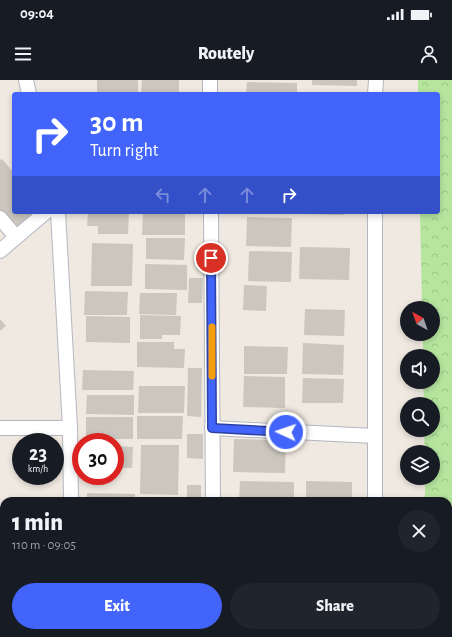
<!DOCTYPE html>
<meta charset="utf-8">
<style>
:root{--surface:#171b24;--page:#20242c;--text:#f1f3f6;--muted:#9ea1a6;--accent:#4264fb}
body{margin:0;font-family:"Alegreya Sans",sans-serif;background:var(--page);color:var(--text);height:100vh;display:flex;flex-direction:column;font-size:15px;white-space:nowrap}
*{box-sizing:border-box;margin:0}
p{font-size:13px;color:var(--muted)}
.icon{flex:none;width:22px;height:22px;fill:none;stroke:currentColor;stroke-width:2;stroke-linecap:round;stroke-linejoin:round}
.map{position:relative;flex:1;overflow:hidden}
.sheet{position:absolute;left:0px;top:417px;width:452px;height:140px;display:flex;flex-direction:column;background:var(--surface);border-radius:12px 12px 0 0;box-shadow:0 2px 6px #0003}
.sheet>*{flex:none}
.hud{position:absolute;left:12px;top:12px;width:428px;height:122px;border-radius:4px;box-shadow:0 2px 6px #0003;background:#4264fb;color:#fff;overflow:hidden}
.needle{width:26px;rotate:320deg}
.fabs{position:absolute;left:400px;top:221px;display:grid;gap:8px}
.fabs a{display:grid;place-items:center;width:40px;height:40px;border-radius:50%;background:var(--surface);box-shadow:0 2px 6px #0003;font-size:20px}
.speed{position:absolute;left:12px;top:353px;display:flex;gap:8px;font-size:20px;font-weight:700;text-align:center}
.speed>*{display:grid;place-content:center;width:52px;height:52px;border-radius:50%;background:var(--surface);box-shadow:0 2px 6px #0003;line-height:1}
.speed small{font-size:10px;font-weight:400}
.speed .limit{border:6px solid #d22;background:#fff;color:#111}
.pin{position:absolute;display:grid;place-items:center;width:34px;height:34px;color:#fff;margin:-17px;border:2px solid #fff;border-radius:50%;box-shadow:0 1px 4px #0007}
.me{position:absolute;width:44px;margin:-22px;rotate:273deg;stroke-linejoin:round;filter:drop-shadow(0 0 3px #0008)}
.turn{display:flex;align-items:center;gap:14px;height:84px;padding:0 12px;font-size:18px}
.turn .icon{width:52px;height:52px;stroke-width:2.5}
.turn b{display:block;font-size:28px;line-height:34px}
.lanes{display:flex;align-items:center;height:38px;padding:0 12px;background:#0003;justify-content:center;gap:20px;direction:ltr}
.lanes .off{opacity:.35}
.round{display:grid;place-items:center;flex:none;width:42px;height:42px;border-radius:21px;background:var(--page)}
.summary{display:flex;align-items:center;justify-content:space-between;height:68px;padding:0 12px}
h1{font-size:24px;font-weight:800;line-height:30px}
.cta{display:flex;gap:8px;margin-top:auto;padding:8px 12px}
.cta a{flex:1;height:46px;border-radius:24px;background:var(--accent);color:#fff;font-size:16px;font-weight:800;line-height:46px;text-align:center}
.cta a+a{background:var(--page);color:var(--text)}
.status{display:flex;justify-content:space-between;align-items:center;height:28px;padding:0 20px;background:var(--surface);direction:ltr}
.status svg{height:11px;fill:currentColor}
header{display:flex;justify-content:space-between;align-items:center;height:52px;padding:0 12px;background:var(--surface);font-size:18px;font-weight:800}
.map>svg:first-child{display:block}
</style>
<div class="status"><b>09:04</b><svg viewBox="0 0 49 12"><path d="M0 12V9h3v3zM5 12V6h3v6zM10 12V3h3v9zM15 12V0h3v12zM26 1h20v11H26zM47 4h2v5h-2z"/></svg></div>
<header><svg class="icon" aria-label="menu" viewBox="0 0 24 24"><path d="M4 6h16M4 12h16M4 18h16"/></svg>Routely<svg class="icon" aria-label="person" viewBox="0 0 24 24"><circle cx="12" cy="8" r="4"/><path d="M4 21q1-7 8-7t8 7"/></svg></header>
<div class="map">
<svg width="452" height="557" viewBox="0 0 452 557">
<defs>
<pattern id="park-crowns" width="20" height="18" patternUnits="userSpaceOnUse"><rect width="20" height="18" fill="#b6e59e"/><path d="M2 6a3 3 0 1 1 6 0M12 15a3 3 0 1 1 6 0" fill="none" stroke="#9dc588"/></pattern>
</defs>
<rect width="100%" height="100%" fill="#efe9e1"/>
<!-- park -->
<path fill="url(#park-crowns)" d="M418,0h34v553h-4v-132h-23v-23h8v-26h-8l-1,-22h9v-26h-9l-1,-22h10v-26h-10v-22h10v-26h-11l-2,-96h18v-118h-20z"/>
<!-- building -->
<g fill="#cbc7bf">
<rect x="97" y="0" width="41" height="14"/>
<path d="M142,0h37v14h-38z"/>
<path d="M312,0h45v6l-45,-1z"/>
<path d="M247,2l50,1v11h-51z"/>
<path d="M2,79l12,14v39h22l-22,19 -14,-16v-55z"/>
<path d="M88,132h41l-1,22h-30v-8h-11z"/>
<path d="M143,132h42v23h-43z"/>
<path d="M251,132h43v2l-43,-1z"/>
<path d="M303,132h41v3l-41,-1z"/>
<path d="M247,137l45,1 -1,29 -45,-1z"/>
<path d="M146,158h39l-1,22 -38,-1z"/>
<path d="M92,163l41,1 -1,42h-41z"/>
<path d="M300,167l50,1 -1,32 -50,-1z"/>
<path d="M249,171l43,1 -1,30 -43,-1z"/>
<path d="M145,184l42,1v25l-42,-1z"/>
<path d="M189,198h14l-1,25h-14z"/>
<path d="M244,205l23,1 -1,25 -23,-1z"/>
<path d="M85,211l43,1 -1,23h-43z"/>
<path d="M140,213h37l-1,22 -37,-1z"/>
<path d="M305,229l40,1 -1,26 -40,-1z"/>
<path d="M140,235l41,1 -1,19h-18v4h-22z"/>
<path d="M86,236l44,1v26l-44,-1z"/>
<path d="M0,239l6,7 -6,5z"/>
<path d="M137,262h37v7h11l-1,19 -47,-1z"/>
<path d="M303,263l41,2 -1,30 -41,-1z"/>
<path d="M244,266l44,1 -1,27h-43z"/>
<path d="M188,288h14l-1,49 -14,-1z"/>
<path d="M83,290l51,1 -1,19h-51z"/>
<path d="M244,296l41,1v31l-42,-1z"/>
<path d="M303,298l41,1 -1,24h-41z"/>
<path d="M139,306h46l-1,27h-46z"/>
<path d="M87,315h47v20l-48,-1z"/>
<path d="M137,336h46l-1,23h-45z"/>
<rect x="86" y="337" width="47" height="22"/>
<path d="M187,354h16v25l-16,-1z"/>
<path d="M234,359l52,1 -1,33 -52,-1z"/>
<path d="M141,365h38l-1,50 -38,-1z"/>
<path d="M115,366l18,1 -1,21h-17z"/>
<path d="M240,401l54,1v19h-55z"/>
<path d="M306,401l46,1v19h-46z"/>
<rect x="187" y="405" width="14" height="16"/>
<path d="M87,413l48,1v7h-48z"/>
<path d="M141,419l45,1v1h-45z"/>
<rect x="0" y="484" width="4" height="31"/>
<rect x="0" y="524" width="4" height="30"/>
<rect x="16" y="553" width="17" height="3"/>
<rect x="36" y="553" width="20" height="2"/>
<rect x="83" y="553" width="49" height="4"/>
<path d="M136,553h45l-1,4h-44z"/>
<rect x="240" y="553" width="55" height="4"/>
<rect x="313" y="553" width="34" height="4"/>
</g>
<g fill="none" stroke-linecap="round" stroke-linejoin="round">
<!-- street casing -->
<g stroke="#b4b7c1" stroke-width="16">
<g id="street">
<path d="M26,0l3,14"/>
<path d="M210,0v14"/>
<path d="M375,14l1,-14"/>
<path d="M58,132l12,216 1,73"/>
<path d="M211,132l2,289"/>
<path d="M0,138l16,19"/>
<path d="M0,171l46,-39"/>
<path d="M0,348h70"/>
<path d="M212,348l163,8"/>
<path d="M375,421v-289"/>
<path d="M0,469h4"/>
<path d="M213,553v4"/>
<path d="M69,557v-4"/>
<path d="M374,557v-4"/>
</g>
</g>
<!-- street -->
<use href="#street" stroke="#fff" stroke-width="14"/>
</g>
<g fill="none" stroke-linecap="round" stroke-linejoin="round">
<!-- route casing -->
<g stroke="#2b41a3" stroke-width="10">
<path id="route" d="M211,178l1,170 74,4"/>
</g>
<!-- route -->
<use href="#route" stroke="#4264fb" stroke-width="7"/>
<!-- slow -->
<path stroke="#f59e0b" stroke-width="7" d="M212,247v49"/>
</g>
</svg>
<div class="fabs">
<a><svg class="needle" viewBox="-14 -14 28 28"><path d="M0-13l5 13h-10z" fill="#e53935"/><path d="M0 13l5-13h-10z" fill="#9ea1a6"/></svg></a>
<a><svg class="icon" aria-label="sound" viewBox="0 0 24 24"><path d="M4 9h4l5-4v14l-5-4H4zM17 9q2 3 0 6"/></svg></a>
<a><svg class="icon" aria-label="search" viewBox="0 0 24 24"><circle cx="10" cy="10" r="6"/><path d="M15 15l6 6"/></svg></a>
<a><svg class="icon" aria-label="layers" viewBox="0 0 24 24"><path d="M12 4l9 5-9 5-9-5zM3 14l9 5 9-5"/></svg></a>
</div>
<div class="speed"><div>23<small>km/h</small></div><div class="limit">30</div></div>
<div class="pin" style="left:211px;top:178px;background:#d93025"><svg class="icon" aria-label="arrive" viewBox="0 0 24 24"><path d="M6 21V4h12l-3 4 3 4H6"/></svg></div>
<svg class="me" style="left:286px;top:352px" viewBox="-20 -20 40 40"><circle r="17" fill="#4264fb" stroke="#fff" stroke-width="3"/><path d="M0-11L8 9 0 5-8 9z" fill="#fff"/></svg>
<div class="hud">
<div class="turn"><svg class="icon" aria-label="right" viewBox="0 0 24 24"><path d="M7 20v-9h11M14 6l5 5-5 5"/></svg><div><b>30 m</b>Turn right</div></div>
<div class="lanes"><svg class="icon off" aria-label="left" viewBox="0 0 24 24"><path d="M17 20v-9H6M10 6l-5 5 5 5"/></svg><svg class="icon off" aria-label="ahead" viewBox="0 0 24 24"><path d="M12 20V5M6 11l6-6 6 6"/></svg><svg class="icon off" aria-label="ahead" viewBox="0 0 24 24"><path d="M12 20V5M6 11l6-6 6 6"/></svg><svg class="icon" aria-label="right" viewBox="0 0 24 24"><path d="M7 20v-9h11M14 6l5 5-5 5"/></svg></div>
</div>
<section class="sheet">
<div class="summary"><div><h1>1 min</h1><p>110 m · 09:05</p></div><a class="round"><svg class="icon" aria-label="close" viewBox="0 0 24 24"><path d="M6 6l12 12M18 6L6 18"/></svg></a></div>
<div class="cta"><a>Exit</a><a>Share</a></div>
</section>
</div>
